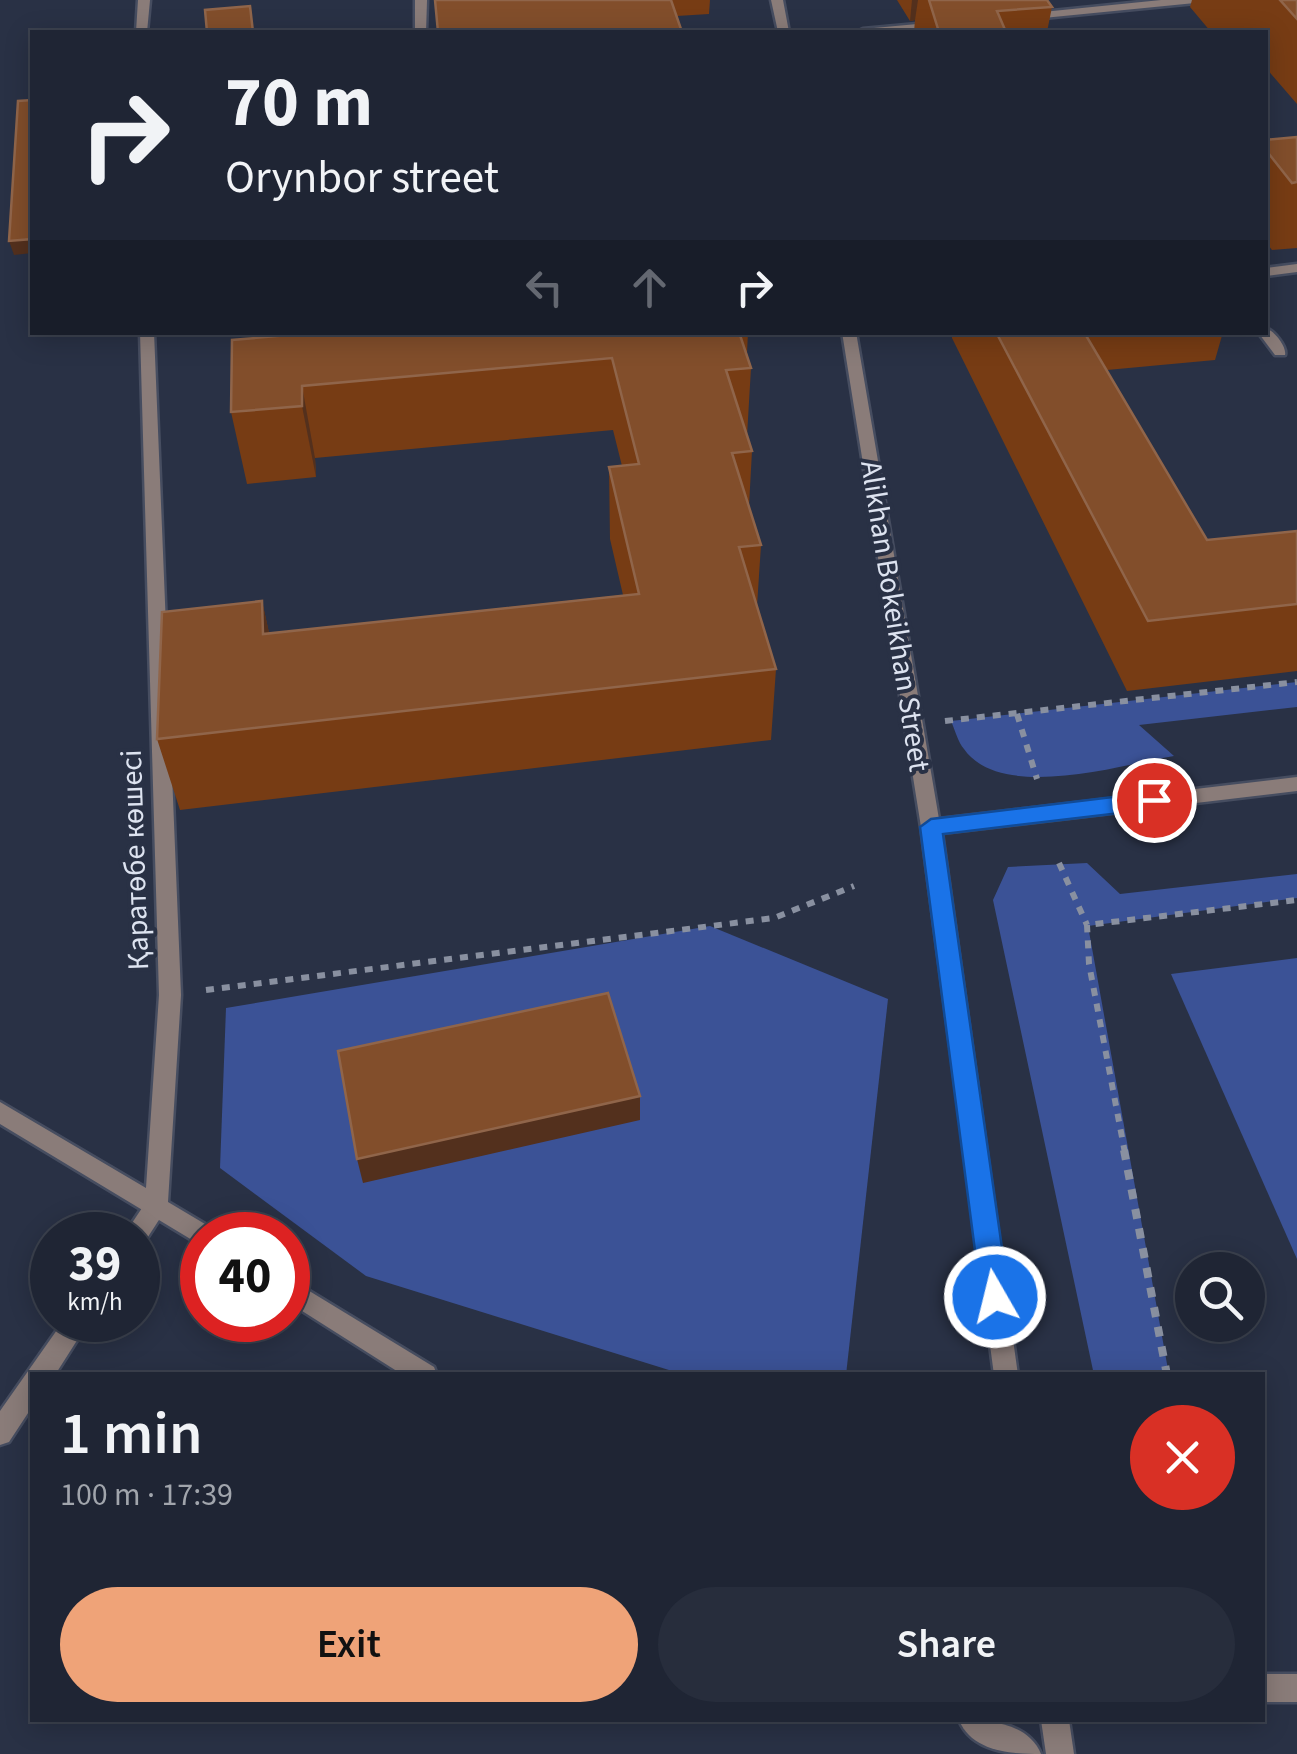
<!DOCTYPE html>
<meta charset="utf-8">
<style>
:root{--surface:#1f2534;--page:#272d3c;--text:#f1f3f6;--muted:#a1a5ac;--line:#3c424f;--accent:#efa378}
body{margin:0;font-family:"Source Sans 3",sans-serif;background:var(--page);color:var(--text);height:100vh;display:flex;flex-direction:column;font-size:38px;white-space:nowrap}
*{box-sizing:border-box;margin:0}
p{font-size:32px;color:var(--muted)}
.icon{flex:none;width:55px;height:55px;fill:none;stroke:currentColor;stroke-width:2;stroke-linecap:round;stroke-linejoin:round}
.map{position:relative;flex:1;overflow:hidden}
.panel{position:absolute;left:30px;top:1372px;width:1235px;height:350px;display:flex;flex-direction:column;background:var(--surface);border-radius:0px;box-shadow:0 5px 25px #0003,0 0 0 2px var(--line)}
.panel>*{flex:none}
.banner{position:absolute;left:30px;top:30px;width:1238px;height:305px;border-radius:0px;box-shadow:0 5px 25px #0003,0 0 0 2px var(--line);background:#1f2534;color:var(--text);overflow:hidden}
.fabs{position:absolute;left:1175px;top:1252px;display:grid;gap:20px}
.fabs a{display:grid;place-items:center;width:90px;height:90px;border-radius:50%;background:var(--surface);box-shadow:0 5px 25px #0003,0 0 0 2px var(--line);font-size:50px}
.speed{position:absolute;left:30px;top:1212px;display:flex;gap:20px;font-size:50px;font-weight:700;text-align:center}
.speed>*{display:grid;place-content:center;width:130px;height:130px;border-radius:50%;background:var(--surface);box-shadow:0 5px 25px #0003,0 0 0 2px var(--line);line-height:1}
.speed small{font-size:25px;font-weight:400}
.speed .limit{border:15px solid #d22;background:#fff;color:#111}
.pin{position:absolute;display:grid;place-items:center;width:85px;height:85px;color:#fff;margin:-42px;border:5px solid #fff;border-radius:50%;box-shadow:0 2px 10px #0007}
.me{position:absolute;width:110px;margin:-55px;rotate:352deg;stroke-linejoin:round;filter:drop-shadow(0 0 8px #0008)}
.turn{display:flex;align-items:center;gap:35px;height:210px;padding:0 30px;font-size:45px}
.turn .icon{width:130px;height:130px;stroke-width:2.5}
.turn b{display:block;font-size:70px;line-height:85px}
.lanes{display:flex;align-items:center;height:95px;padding:0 30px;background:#0003;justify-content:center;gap:50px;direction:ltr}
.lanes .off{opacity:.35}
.round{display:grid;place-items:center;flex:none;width:105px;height:105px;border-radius:52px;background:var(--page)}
.overview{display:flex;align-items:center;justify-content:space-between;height:170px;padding:0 30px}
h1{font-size:60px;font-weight:600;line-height:75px}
.action{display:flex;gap:20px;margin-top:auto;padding:20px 30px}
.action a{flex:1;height:115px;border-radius:60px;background:var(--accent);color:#111;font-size:40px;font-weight:600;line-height:115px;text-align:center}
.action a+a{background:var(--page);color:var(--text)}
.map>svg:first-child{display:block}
</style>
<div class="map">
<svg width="1297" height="1754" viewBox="0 0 1297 1754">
<rect width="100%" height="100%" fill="#293145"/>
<!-- green -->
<g fill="#3b5296">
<path d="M1297,682v25l-158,18 35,31c-53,9 -173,46 -210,-7 -6,-7 -9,-19 -13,-28z"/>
<path d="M1087,863l33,31 177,-20v24l-209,28 81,449h-75l-101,-475 15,-33z"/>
<path d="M710,926l178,73 -42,376h-161l-319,-99 -146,-108 6,-160z"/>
<path d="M1297,958v301l-126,-285z"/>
</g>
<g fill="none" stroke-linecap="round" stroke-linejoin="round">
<!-- service casing -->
<g stroke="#464d60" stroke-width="5">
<g id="service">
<path d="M415,0h12l-1,32h-11z"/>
<path d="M156,1196l8,3 4,7 -24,37 -6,2v-10h-14l24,-36z"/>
<path d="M64,1320h26l-35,55h-23v32l-23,35 -9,3v-34z"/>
<rect x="1262" y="1674" width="35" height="28"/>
</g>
</g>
<!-- minor casing -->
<g stroke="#464d60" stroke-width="5">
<g id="minor">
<path d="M138,0h12l-3,32h-11z"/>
<path d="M1161,0h40l-6,3 -172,17 -6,-3 6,-3z"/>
<path d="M939,22l4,1v4l-48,5h-38l6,-3z"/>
<path d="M1297,264v8l-32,4v-8z"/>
<path d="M1265,328c9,2 22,19 20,27h-10l-15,-20 -2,-3h7z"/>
<path d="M140,332h14l27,663 -13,207 42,25 4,8h-12v11l-202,-122v-22l146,86 13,-193z"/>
<path d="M288,1278l146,89 3,8h-34l-115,-73z"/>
<path d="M959,1720c29,0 69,2 82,34 -29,0 -69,-2 -82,-34z"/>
</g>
</g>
<!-- tertiary casing -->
<g stroke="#464d60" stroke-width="5">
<g id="tertiary">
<path d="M771,0h12l6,32h-11z"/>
<path d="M842,332h14l83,487 358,-42v14l-355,42 76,542h-24l-73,-548z"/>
<path d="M1041,1720h28l5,34h-28z"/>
</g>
</g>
<!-- path-far1 -->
<g stroke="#8990a0" stroke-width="6" stroke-dasharray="8 8" stroke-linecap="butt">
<path d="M1017,714l20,65"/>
<path d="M945,721l352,-39"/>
<path d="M1059,863l28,62"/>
<path d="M206,990l568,-72 80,-32"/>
<path d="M1125,1153l-36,-189 -2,-39 210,-25"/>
</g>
<!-- path -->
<path stroke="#8990a0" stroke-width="8" stroke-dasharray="10 10" stroke-linecap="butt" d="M1124,1150l43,225"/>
<!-- service -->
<use href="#service" fill="#8a7c79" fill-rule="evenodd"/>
<!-- minor -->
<use href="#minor" fill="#8a7c79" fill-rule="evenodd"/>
<!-- tertiary -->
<use href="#tertiary" fill="#8a7c79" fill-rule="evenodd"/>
</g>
<!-- wall -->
<g fill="#773c14">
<path d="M435,0h275l-1,14 -32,2 5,16h-244z"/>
<path d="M897,0h150l5,7 -5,25h-133l1,-12 -5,1z"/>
<path d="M1192,0h105v104l-32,-37v-35h-54l-21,-25z"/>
<path d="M1297,137v111l-25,2 -7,-9v-101z"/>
<path d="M323,332h425l-1,21 4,15 -4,68 5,15 -3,55 12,39 -4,61 19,63 -5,71 -591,70 -23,-71 105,-138 7,32 354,-38 -13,-56 -1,-72 13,-1 -9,-36 -298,28 1,19 -69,7 -16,-72z"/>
<path d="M952,332h271l-8,28 -108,10 100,170 90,-9v140l-170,20 -175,-353z"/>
</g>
<!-- shaded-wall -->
<g fill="#53301d">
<path d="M912,0h6l-3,20 -5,1z"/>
<path d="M32,239v14l-18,2 -5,-14z"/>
<path d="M302,386l13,72 1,19 -14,-71z"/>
<path d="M262,601l16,72 -15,-39z"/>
<path d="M640,1096v24l-277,63 -6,-24z"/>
</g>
<!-- building -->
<g fill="#824e2b" stroke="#90654a" stroke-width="2.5">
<path d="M435,0h236l11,32h-80v-2l-33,2h-131z"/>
<path d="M929,0h118l5,7 -55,4 9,21h-67z"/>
<path d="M1280,0h17v19z"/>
<path d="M250,6l3,26h-46l-2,-22z"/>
<path d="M32,100v139l-23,2 9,-140z"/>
<path d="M1297,137v45l-5,1 -27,-34v-9z"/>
<path d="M323,332h416l12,36 -25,2 26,81 -20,2 29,92 -22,2 37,122 -619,70 5,-127 100,-11 1,33 376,-40 -30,-127 30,-3 -27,-106 -310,28v20l-71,6 1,-72z"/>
<path d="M996,332h88l123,208 90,-9v73l-149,17z"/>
<path d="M608,993l32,103 -283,63 -19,-108z"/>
</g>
<!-- route -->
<path fill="#1a73e8" stroke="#114b97" stroke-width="2.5" d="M1154,792l10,8 -10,9 -211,25 66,463 -4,9 -10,3 -10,-3 -4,-9 -61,-470 11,-8z"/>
<g text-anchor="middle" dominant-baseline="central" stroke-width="8" stroke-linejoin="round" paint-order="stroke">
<!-- street labels -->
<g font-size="30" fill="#dde3f0" stroke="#293145">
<text transform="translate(895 616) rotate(81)">Alikhan Bokeikhan Street</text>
<text transform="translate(135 860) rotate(-92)">Қаратөбе көшесі</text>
</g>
</g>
</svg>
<div class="fabs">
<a><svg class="icon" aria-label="search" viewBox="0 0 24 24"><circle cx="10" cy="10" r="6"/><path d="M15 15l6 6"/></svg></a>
</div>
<div class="speed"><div>39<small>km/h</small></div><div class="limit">40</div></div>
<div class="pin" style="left:1154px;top:800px;background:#d93025"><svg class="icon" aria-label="arrive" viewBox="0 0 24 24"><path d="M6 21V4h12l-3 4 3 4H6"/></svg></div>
<svg class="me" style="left:995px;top:1297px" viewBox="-20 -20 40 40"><circle r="17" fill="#1a73e8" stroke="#fff" stroke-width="3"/><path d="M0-11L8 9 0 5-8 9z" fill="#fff"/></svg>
<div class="banner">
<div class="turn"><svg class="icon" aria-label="right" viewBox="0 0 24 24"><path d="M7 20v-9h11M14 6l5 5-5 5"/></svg><div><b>70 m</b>Orynbor street</div></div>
<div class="lanes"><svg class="icon off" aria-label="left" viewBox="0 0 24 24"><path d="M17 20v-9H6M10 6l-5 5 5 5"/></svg><svg class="icon off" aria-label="ahead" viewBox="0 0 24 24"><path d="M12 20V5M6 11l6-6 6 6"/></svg><svg class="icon" aria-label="right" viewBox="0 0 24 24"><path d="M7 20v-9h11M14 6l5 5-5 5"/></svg></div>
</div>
<section class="panel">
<div class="overview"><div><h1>1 min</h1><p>100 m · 17:39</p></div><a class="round" style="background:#d93025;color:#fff"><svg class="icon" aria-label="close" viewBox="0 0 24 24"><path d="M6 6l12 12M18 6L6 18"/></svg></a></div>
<div class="action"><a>Exit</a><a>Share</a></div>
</section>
</div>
